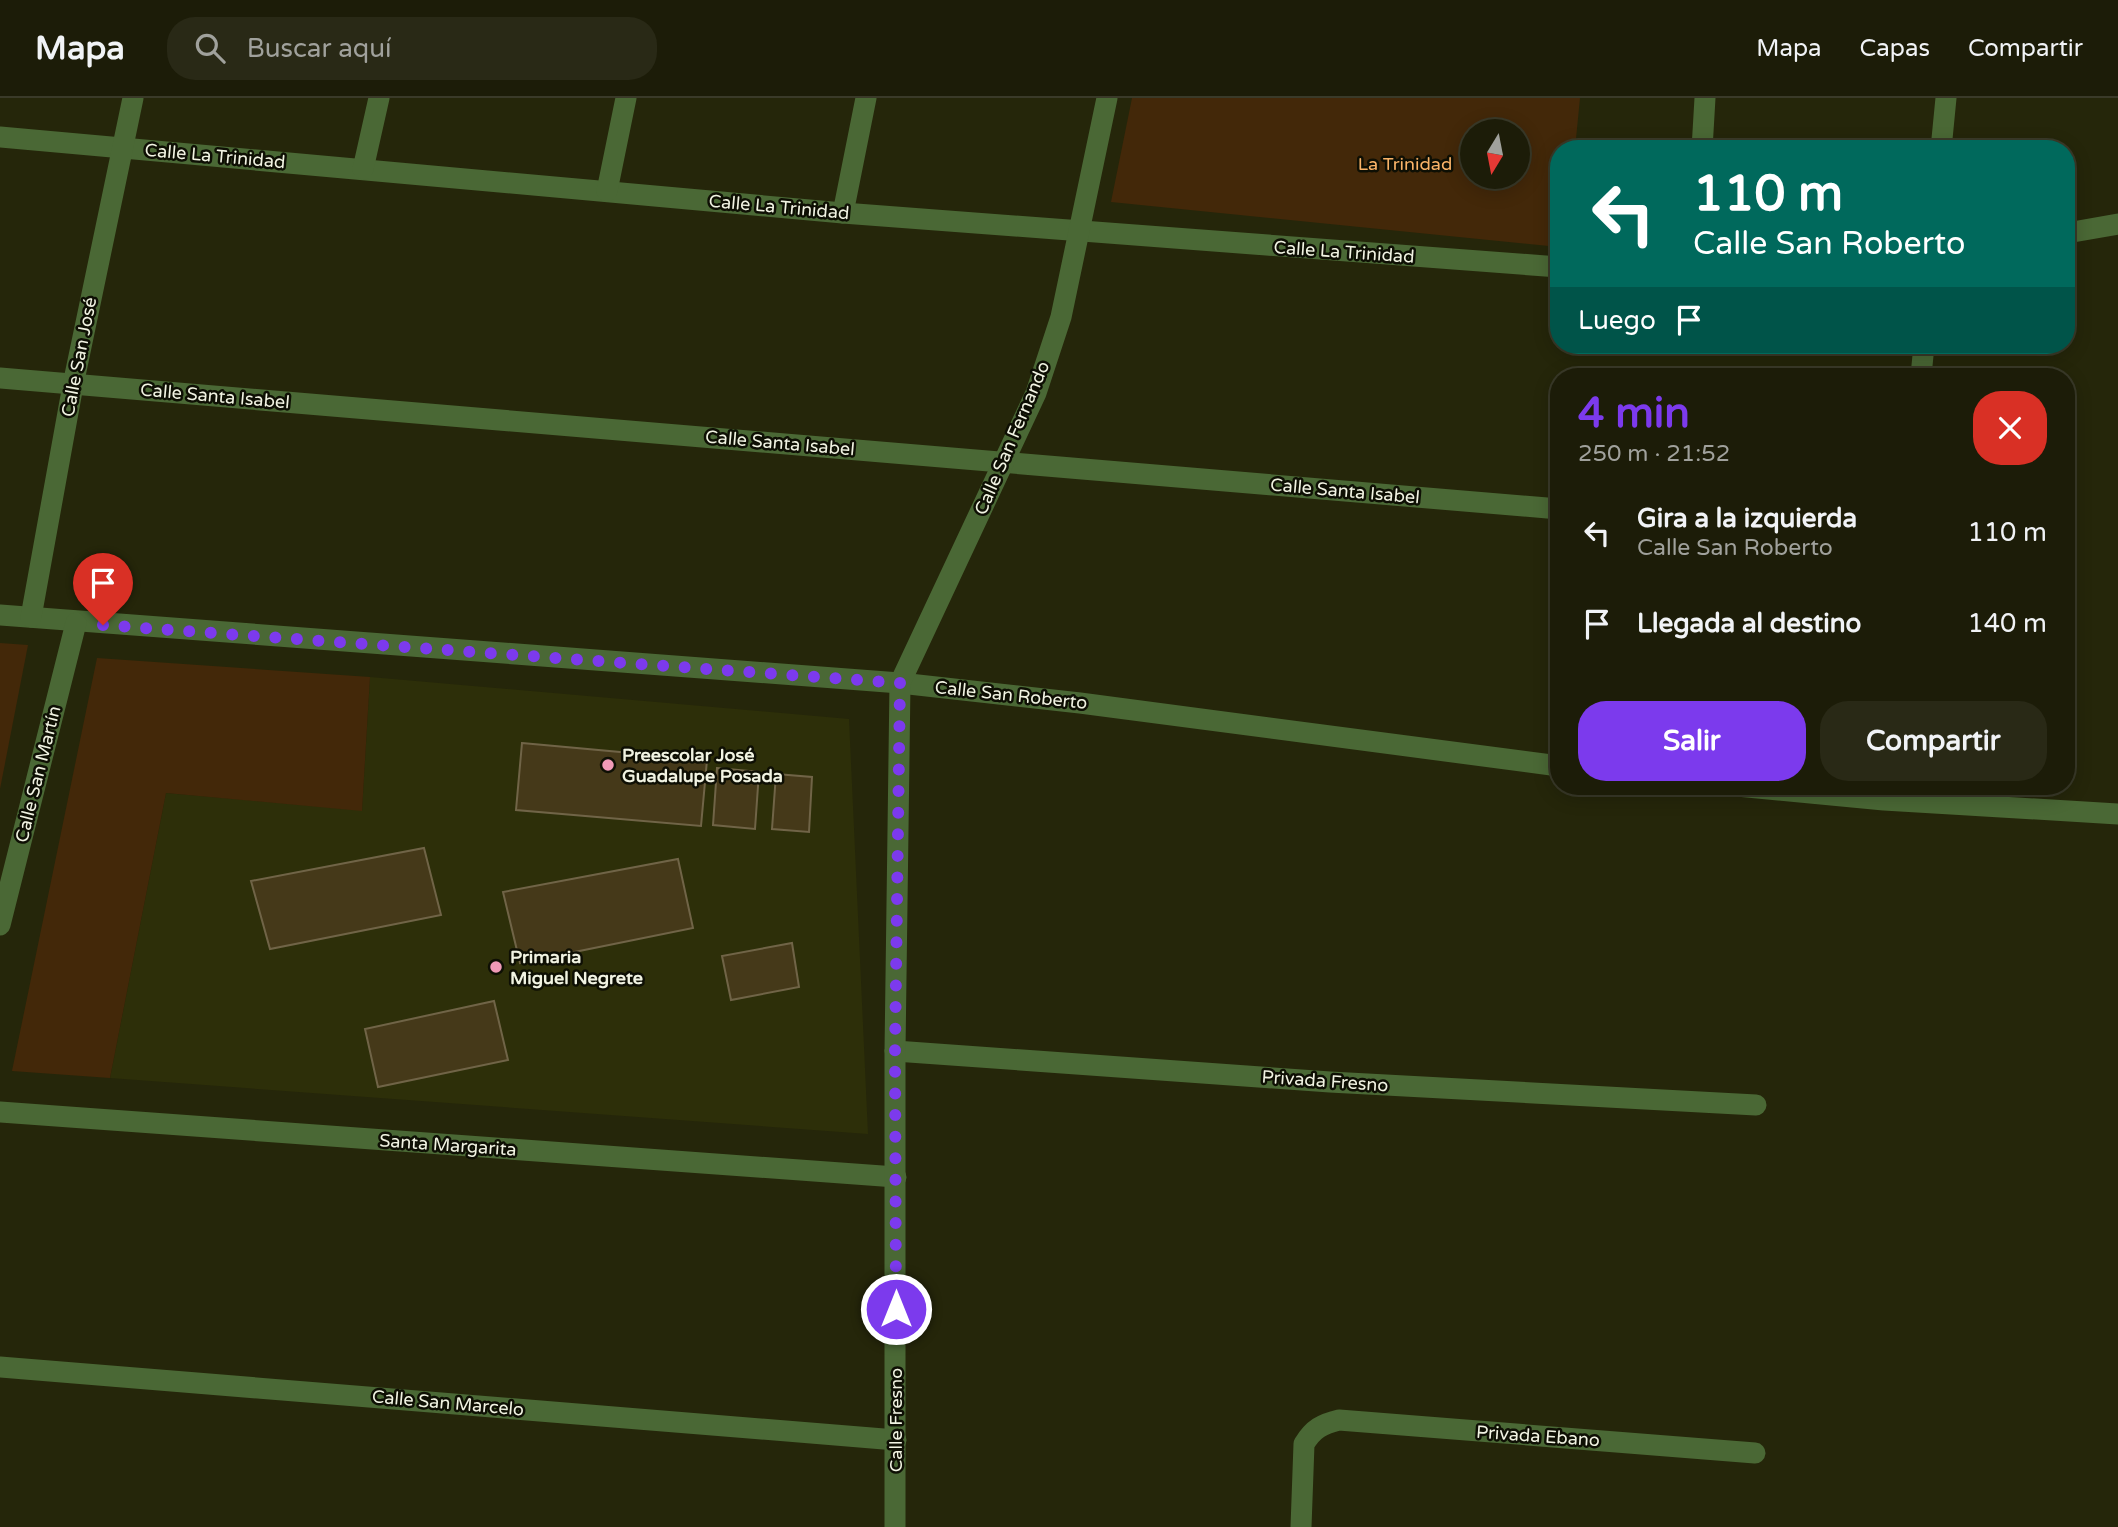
<!DOCTYPE html>
<html lang="es">
<meta charset="utf-8">
<style>
:root{--surface:#1c1c08;--page:#292916;--text:#f1f3f6;--muted:#a0a19c;--line:#3a3a29;--accent:#7c3aed}
body{margin:0;font-family:"Varela Round",sans-serif;background:var(--page);color:var(--text);height:100vh;display:flex;flex-direction:column;font-size:26px;white-space:nowrap}
*{box-sizing:border-box;margin:0}
p{font-size:23px;color:var(--muted)}
.icon{flex:none;width:38px;height:38px;fill:none;stroke:currentColor;stroke-width:2;stroke-linecap:round;stroke-linejoin:round}
.map{position:relative;flex:1;overflow:hidden}
.panel{position:absolute;left:1550px;top:270px;width:525px;height:427px;display:flex;flex-direction:column;background:var(--surface);border-radius:28px;box-shadow:0 4px 18px #0003,0 0 0 2px var(--line)}
.panel>*{flex:none}
.top-card{position:absolute;left:1550px;top:42px;width:525px;height:214px;border-radius:28px;box-shadow:0 4px 18px #0003,0 0 0 2px var(--line);background:#00695c;color:#fff;overflow:hidden}
.needle{width:46px;rotate:190deg}
.tools{position:absolute;left:1460px;top:21px;display:grid;gap:14px}
.tools a{display:grid;place-items:center;width:70px;height:70px;border-radius:50%;background:var(--surface);box-shadow:0 4px 18px #0003,0 0 0 2px var(--line);font-size:35px}
.pin{position:absolute;display:grid;place-items:center;width:60px;height:60px;color:#fff;margin:-72px -30px;border-radius:50% 50% 50% 0;rotate:-45deg;box-shadow:0 0 7px #0007}
.pin .icon{rotate:45deg}
.me{position:absolute;width:77px;margin:-38px;rotate:0deg;stroke-linejoin:round;filter:drop-shadow(0 0 5px #0008)}
.turn{display:flex;align-items:center;gap:24px;height:147px;padding:0 28px;font-size:32px}
.turn .icon{width:91px;height:91px;stroke-width:2.5}
.turn b{display:block;font-size:49px;line-height:60px}
.then{display:flex;align-items:center;height:66px;padding:0 28px;background:#0003;gap:14px;font-size:26px}
.round{display:grid;place-items:center;flex:none;width:74px;height:74px;border-radius:28px;background:var(--page)}
.headline{display:flex;align-items:center;justify-content:space-between;height:119px;padding:0 28px}
h1{font-size:42px;font-weight:700;line-height:52px;color:var(--accent)}
.button{display:flex;gap:14px;margin-top:auto;padding:14px 28px}
.button a{flex:1;height:80px;border-radius:28px;background:var(--accent);color:#fff;font-size:28px;font-weight:700;line-height:80px;text-align:center}
.button a+a{background:var(--page);color:var(--text)}
ul{padding:0;list-style:none}
li{display:flex;align-items:center;gap:21px;height:91px;padding:0 28px}
li div{flex:1}
li b{display:block;font-size:26px}
li em{font-style:normal}
header{display:flex;align-items:center;gap:42px;box-sizing:border-box;height:98px;padding:0 35px;background:var(--surface);border-bottom:2px solid var(--line)}
header strong{font-size:33px}
nav{display:flex;gap:38px;margin-inline-start:auto;font-size:24px}
.search{width:490px;height:63px;background:var(--page);display:flex;align-items:center;gap:18px;box-sizing:border-box;padding:0 24px;border-radius:28px;color:var(--muted);font-size:26px}
.map>svg:first-child{display:block}
</style>
<header>
<strong>Mapa</strong>
<div class="search"><svg class="icon" aria-label="search" viewBox="0 0 24 24"><circle cx="10" cy="10" r="6"/><path d="M15 15l6 6"/></svg>Buscar aquí</div>
<nav><a>Mapa</a><a>Capas</a><a>Compartir</a></nav>
</header>
<div class="map">
<svg width="2118" height="1429" viewBox="0 0 2118 1429">
<rect width="100%" height="100%" fill="#25260a"/>
<!-- built -->
<path fill="#2d2f09" d="M370,579l479,42 19,415 -758,-56 56,-285 196,17z"/>
<!-- green -->
<g fill="#432809" fill-rule="evenodd">
<path d="M1132,0h448l-5,51h-16v98l-448,-45zM1472,33h45v46h-45z"/>
<path d="M0,545l28,2 -28,144z"/>
<path d="M97,560l273,19 -8,134 -196,-18 -56,285 -98,-7z"/>
</g>
<!-- building -->
<g fill="#453919" stroke="#706447" stroke-width="2">
<path d="M522,645l185,17 -6,66 -185,-16z"/>
<path d="M717,670l42,4 -4,57 -42,-4z"/>
<path d="M776,676l36,3 -3,55 -37,-3z"/>
<path d="M424,750l17,67 -171,34 -19,-68z"/>
<path d="M678,761l15,69 -173,35 -17,-71z"/>
<path d="M792,845l7,44 -68,13 -9,-44z"/>
<path d="M494,903l14,59 -130,27 -13,-58z"/>
</g>
<g fill="none" stroke-linecap="round" stroke-linejoin="round">
<!-- street -->
<g stroke="#4a6835" stroke-width="21">
<path d="M0,39l843,76 716,54"/>
<path d="M1702,51l3,-51"/>
<path d="M1941,51l5,-51"/>
<path d="M363,71l16,-71"/>
<path d="M607,93l19,-93"/>
<path d="M843,115l23,-115"/>
<path d="M2067,135l51,-9"/>
<path d="M1921,278l3,-31"/>
<path d="M0,280l1559,131"/>
<path d="M0,517l900,68 180,20 479,63"/>
<path d="M31,519l42,-232 60,-287"/>
<path d="M1737,688l147,14 234,14"/>
<path d="M0,827l76,-302"/>
<path d="M895,953l435,31 426,23"/>
<path d="M0,1014l896,65"/>
<path d="M0,1269l896,73"/>
<path d="M895,1429v-476l5,-368 136,-290 25,-76 46,-219"/>
<path d="M1301,1429l3,-83c9,-15 18,-20 35,-24l416,33"/>
</g>
</g>
<g fill="none" stroke-linecap="round" stroke-linejoin="round">
<!-- route -->
<path stroke="#7c3aed" stroke-width="12" stroke-dasharray="0 21.6" d="M103,527l797,58 -5,368 1,258"/>
</g>
<!-- markers -->
<g fill="#f09ab7" stroke="#0e0f04" stroke-width="2.5">
<circle cx="608" cy="667" r="7"/>
<circle cx="496" cy="869" r="7"/>
</g>
<g text-anchor="middle" dominant-baseline="central" stroke-width="5" stroke-linejoin="round" paint-order="stroke">
<!-- street labels -->
<g font-size="18" fill="#f1f3e2" stroke="#0e0f04">
<text transform="translate(215 58) rotate(5)">Calle La Trinidad</text>
<text transform="translate(779 109) rotate(5)">Calle La Trinidad</text>
<text transform="translate(1344 154) rotate(4)">Calle La Trinidad</text>
<text transform="translate(79 259) rotate(-79)">Calle San José</text>
<text transform="translate(215 298) rotate(5)">Calle Santa Isabel</text>
<text transform="translate(1012 340) rotate(-67)">Calle San Fernando</text>
<text transform="translate(780 345) rotate(5)">Calle Santa Isabel</text>
<text transform="translate(1345 393) rotate(5)">Calle Santa Isabel</text>
<text transform="translate(1011 597) rotate(6)">Calle San Roberto</text>
<text transform="translate(38 676) rotate(-76)">Calle San Martín</text>
<text transform="translate(1325 983) rotate(4)">Privada Fresno</text>
<text transform="translate(448 1047) rotate(4)">Santa Margarita</text>
<text transform="translate(448 1305) rotate(5)">Calle San Marcelo</text>
<text transform="translate(896 1322) rotate(-90)">Calle Fresno</text>
<text transform="translate(1538 1338) rotate(4)">Privada Ebano</text>
</g>
<!-- park labels -->
<g font-size="18" fill="#fbb468" stroke="#0e0f04">
<text x="1405" y="66">La Trinidad</text>
</g>
<!-- poi labels -->
<g font-size="18" font-weight="bold" fill="#f1f3e2" stroke="#0e0f04" text-anchor="start">
<text x="622" y="657">Preescolar José<tspan x="622" dy="21">Guadalupe Posada</tspan></text>
<text x="510" y="859">Primaria<tspan x="510" dy="21">Miguel Negrete</tspan></text>
</g>
</g>
</svg>
<div class="tools">
<a><svg class="needle" viewBox="-14 -14 28 28"><path d="M0-13l5 13h-10z" fill="#e53935"/><path d="M0 13l5-13h-10z" fill="#a0a19c"/></svg></a>
</div>
<div class="pin" style="left:103px;top:527px;background:#d93025"><svg class="icon" aria-label="arrive" viewBox="0 0 24 24"><path d="M6 21V4h12l-3 4 3 4H6"/></svg></div>
<svg class="me" style="left:896px;top:1211px" viewBox="-20 -20 40 40"><circle r="17" fill="#7c3aed" stroke="#fff" stroke-width="3"/><path d="M0-11L8 9 0 5-8 9z" fill="#fff"/></svg>
<div class="top-card">
<div class="turn"><svg class="icon" aria-label="left" viewBox="0 0 24 24"><path d="M17 20v-9H6M10 6l-5 5 5 5"/></svg><div><b>110 m</b>Calle San Roberto</div></div>
<div class="then">Luego<svg class="icon" aria-label="arrive" viewBox="0 0 24 24"><path d="M6 21V4h12l-3 4 3 4H6"/></svg></div>
</div>
<section class="panel">
<div class="headline"><div><h1>4 min</h1><p>250 m · 21:52</p></div><a class="round" style="background:#d93025;color:#fff"><svg class="icon" aria-label="close" viewBox="0 0 24 24"><path d="M6 6l12 12M18 6L6 18"/></svg></a></div>
<ul>
<li><svg class="icon" aria-label="left" viewBox="0 0 24 24"><path d="M17 20v-9H6M10 6l-5 5 5 5"/></svg><div><b>Gira a la izquierda</b><p>Calle San Roberto</p></div><em>110 m</em></li>
<li><svg class="icon" aria-label="arrive" viewBox="0 0 24 24"><path d="M6 21V4h12l-3 4 3 4H6"/></svg><div><b>Llegada al destino</b></div><em>140 m</em></li>
</ul>
<div class="button"><a>Salir</a><a>Compartir</a></div>
</section>
</div>
